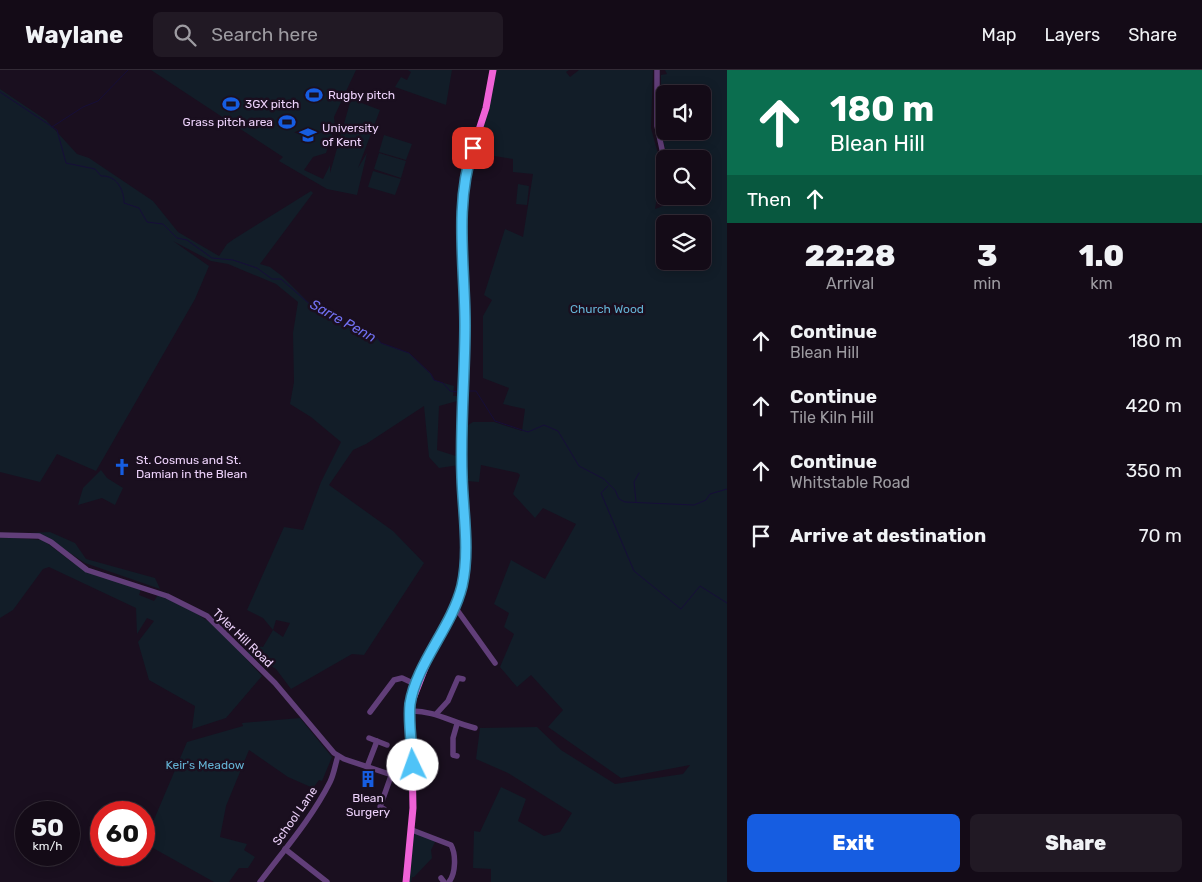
<!DOCTYPE html>
<style>
:root{--surface:#140b17;--page:#211924;--text:#f1f3f6;--muted:#9d9ba1;--line:#332b36;--accent:#165de1}
body{margin:0;font-family:Rubik,sans-serif;background:var(--page);color:var(--text);height:100vh;display:flex;flex-direction:column;font-size:19px;white-space:nowrap}
*{box-sizing:border-box;margin:0}
p{font-size:16px;color:var(--muted)}
.icon{flex:none;width:28px;height:28px;fill:none;stroke:currentColor;stroke-width:2;stroke-linecap:round;stroke-linejoin:round}
.map{position:relative;flex:1;overflow:hidden}
.details{display:flex;flex-direction:column;background:var(--surface);width:475px}
.details>*{flex:none}
.banner{background:#0b6e4f;color:#fff;overflow:hidden}
.buttons{position:absolute;left:656px;top:15px;display:grid;gap:10px}
.buttons a{display:grid;place-items:center;width:55px;height:55px;border-radius:8px;background:var(--surface);box-shadow:0 2px 12px #0003,0 0 0 1px var(--line);font-size:25px}
.speed{position:absolute;left:15px;top:731px;display:flex;gap:10px;font-size:25px;font-weight:700;text-align:center}
.speed>*{display:grid;place-content:center;width:65px;height:65px;border-radius:50%;background:var(--surface);box-shadow:0 2px 12px #0003,0 0 0 1px var(--line);line-height:1}
.speed small{font-size:12px;font-weight:400}
.speed .limit{border:8px solid #d22;background:#fff;color:#111}
.pin{position:absolute;display:grid;place-items:center;width:42px;height:42px;color:#fff;margin:-21px;border-radius:10px;box-shadow:0 2px 8px #0006}
.me{position:absolute;width:55px;margin:-28px;rotate:357deg;stroke-linejoin:round;filter:drop-shadow(0 0 4px #0008)}
.turn{display:flex;align-items:center;gap:18px;height:105px;padding:0 20px;font-size:22px}
.turn .icon{width:65px;height:65px;stroke-width:2.5}
.turn b{display:block;font-size:35px;line-height:42px}
.then{display:flex;align-items:center;height:48px;padding:0 20px;background:#0003;gap:10px;font-size:19px}
.eta{display:flex;justify-content:space-evenly;align-items:center;height:85px;text-align:center}
.eta b{font-size:30px;font-weight:800;line-height:35px}
.action{display:flex;gap:10px;margin-top:auto;padding:10px 20px}
.action a{flex:1;height:58px;border-radius:8px;background:var(--accent);color:#fff;font-size:20px;font-weight:800;line-height:58px;text-align:center}
.action a+a{background:var(--page);color:var(--text)}
ul{padding:0;list-style:none}
li{display:flex;align-items:center;gap:15px;height:65px;padding:0 20px}
li div{flex:1}
li b{display:block;font-size:19px}
li em{font-style:normal}
header{display:flex;align-items:center;gap:30px;box-sizing:border-box;height:70px;padding:0 25px;background:var(--surface);border-bottom:1px solid var(--line)}
header strong{font-size:24px}
nav{display:flex;gap:28px;margin-inline-start:auto;font-size:18px}
.search{width:350px;height:45px;background:var(--page);display:flex;align-items:center;gap:12px;box-sizing:border-box;padding:0 18px;border-radius:8px;color:var(--muted);font-size:19px}
main{display:flex;flex:1;min-height:0}
.map>svg:first-child{display:block}
</style>
<header>
<strong>Waylane</strong>
<div class="search"><svg class="icon" aria-label="search" viewBox="0 0 24 24"><circle cx="10" cy="10" r="6"/><path d="M15 15l6 6"/></svg>Search here</div>
<nav><a>Map</a><a>Layers</a><a>Share</a></nav>
</header>
<main>
<div class="map">
<svg width="727" height="812" viewBox="0 0 727 812">
<rect width="100%" height="100%" fill="#1a0f1f"/>
<!-- green -->
<g fill="#121d28" fill-rule="evenodd">
<path d="M151,0h205l-22,47 1,9 -9,27 -13,4 -9,13 19,9 7,-14v8l21,-74 29,11 -22,58 9,-15 -10,42 -30,-6 -48,-28 4,-4z"/>
<path d="M408,0h44l-6,35 -51,-18 6,-10 6,3 4,-8z"/>
<path d="M494,0h75l-3,2 4,5 9,-7h74l-2,58 11,40 -7,41 34,-13h13v-37h-34l-7,-26v-58l6,-1 -2,-4h62v812h-236v-13l-18,-1 1,-37 6,1 21,-45 25,12 -8,22 26,15 16,-4 12,-19 -64,-40 -32,-14 4,-31 57,-1 24,23 54,34 68,-10 7,-9 -69,13 -73,-51 15,-17 -32,-35 -14,12 -17,-20 14,-33 -10,-7 5,-14 -15,-9 17,-44 34,19 31,-55 -33,-16 -8,10 -22,-24 7,-19 -2,-2 -37,-8 -2,17 -12,-1 1,-56 5,-3h21l28,9 3,-22 -22,-5 6,-16 -26,-10v-62l9,-16 -8,-5 21,-66 18,8 10,-63 -20,-2v-13l-38,-6 9,-29zM665,24h37v37h-37zM665,154h37v37h-37z"/>
<path d="M0,19l46,31 31,34 12,4 64,43 25,31 41,24 8,-12 7,-5 77,-48 2,2 -53,71 10,3 12,9 31,31 19,6 13,10 14,6 5,5 13,4 4,5 28,10 22,21 3,6 20,6 -1,10h8v4l-22,6 -2,44 22,7v8l-20,3 -10,-11 -5,-51 -58,38 -13,6 -24,35 64,46 31,32 -60,92 -12,-1 -61,35 -15,-20 -21,-13 -3,3 -6,-6 5,-8 12,2 10,-17 -10,-12 -16,-8 37,-83 19,3 18,-48 20,-40 -30,-25 -21,-13 4,-22 -1,-49 5,-31 -22,-18 -48,-20 -17,-3 -38,-20 36,25 -14,33 -99,172 -39,-17 -17,28 -40,-10zM276,550l14,3 -7,14 -10,-7z"/>
<path d="M384,65l28,9 -6,16 -27,-8z"/>
<path d="M379,83l27,8 -5,17 -27,-9z"/>
<path d="M373,101l28,8 -6,16 -27,-8z"/>
<path d="M518,114l11,2 -2,19 -11,-1z"/>
<path d="M101,400l6,8 16,10 -8,17 -13,-7 -24,7 5,-17z"/>
<path d="M50,462l25,11 11,16 69,19 5,11 -75,-26 -33,-22 -22,-8z"/>
<path d="M0,467l43,3 29,22 23,13 46,14 -2,6 15,6 4,-6 29,12 31,21 44,48 -36,42 -34,11 3,-23 -46,-26 -11,-38 16,-21 -7,-3 -10,16 -1,-26 -87,-41 -6,2 -30,41 -13,8z"/>
<path d="M300,648l32,39 -10,24 -3,-1 -6,8 -25,-11 -39,-27 -23,56 -6,31 27,7 -3,6 11,7 -7,11h-9l-10,14h-15l-70,-39 43,-101 56,-16 -1,-3z"/>
<path d="M399,683l11,5 -8,19 -11,-4z"/>
<path d="M412,760l25,8 -6,12 1,8 -18,19h-2l-1,5h-5z"/>
</g>
<g fill="none" stroke-linecap="round" stroke-linejoin="round">
<!-- stream -->
<g stroke="#160e38" stroke-width="1">
<path d="M0,22l57,38 9,33 29,6 6,7c15,-1 23,13 23,27l15,5 8,14 16,2 14,14 10,2 25,18 21,2 24,8 15,11h9l32,28 19,6 13,10 14,6 5,5 13,4 4,5 28,10 22,21 3,6 9,3 7,8 9,1"/>
<path d="M52,57l31,-20 15,-6 30,-31"/>
<path d="M467,321h9l19,30 33,11 16,-7 14,6 21,35 25,13 11,11 4,9 6,3 69,3 12,-5 4,-6 17,-5"/>
<path d="M608,416l-7,7 33,78 47,38 19,-23 27,17"/>
<path d="M636,432l-2,-20 5,-9"/>
</g>
<!-- minor -->
<g stroke="#613e79" stroke-width="5.5">
<path d="M657,0v56l8,37"/>
<path d="M0,465l39,1 12,6 36,28 80,26 40,20 68,67 59,70 10,6 69,23"/>
<path d="M455,537l40,56"/>
<path d="M410,641c24,-1 43,12 65,17"/>
<path d="M370,642l24,-32 8,-2 15,7"/>
<path d="M437,643l11,-12 10,-23 5,1"/>
<path d="M457,654l-4,14v17l4,1"/>
<path d="M369,668l18,7"/>
<path d="M367,697l10,-26"/>
<path d="M384,739l-4,-2 11,-31"/>
<path d="M412,760l39,15c5,9 5,28 -2,37"/>
<path d="M285,779l42,33"/>
<path d="M441,808l3,4"/>
<path d="M260,812c24,-32 52,-64 70,-100 4,-8 5,-17 8,-26"/>
</g>
<!-- major -->
<path stroke="#f062d7" stroke-width="7" d="M406,812l7,-74 -2,-104 17,-44 22,-40 12,-35 4,-36 -4,-75 3,-148 -3,-126 7,-39 17,-53 7,-38"/>
</g>
<g fill="none" stroke-linecap="round" stroke-linejoin="round">
<!-- route casing -->
<g stroke="#337fa1" stroke-width="12">
<path id="route" d="M413,695c-1,-20 -5,-42 -3,-61 6,-40 42,-77 52,-118 8,-35 1,-74 0,-109 -2,-51 3,-102 3,-152 0,-59 -11,-120 8,-177"/>
</g>
<!-- route -->
<use href="#route" stroke="#4fc3f7" stroke-width="9"/>
</g>
<!-- icons -->
<defs>
<g id="stadium-bare" transform="scale(1.35)"><path d="M0-5a6.5 5 0 1 0 0 10a6.5 5 0 1 0 0-10ZM-3.5-1.8h7v3.6h-7Z" fill="#165de1" stroke="#1a0f1f" stroke-width="2.5" paint-order="stroke"/></g>
<g id="university-bare" transform="scale(1.35)"><path d="M0-5L7-2L0 1L-7-2ZM-4 1L0 2.5L4 1V4Q0 6-4 4Z" fill="#165de1" stroke="#1a0f1f" stroke-width="2.5" paint-order="stroke"/></g>
<g id="church-bare" transform="scale(1.35)"><path d="M-1.2-6h2.4v3.5h3.3v2.4h-3.3V6h-2.4V-.1h-3.3v-2.4h3.3Z" fill="#165de1" stroke="#1a0f1f" stroke-width="2.5" paint-order="stroke"/></g>
<g id="building-bare" transform="scale(1.35)"><path d="M-4-6H4V6H1V3H-1V6H-4ZM-2.5-4.3h1.7v1.8h-1.7ZM.8-4.3h1.7v1.8H.8ZM-2.5-1h1.7V.8h-1.7ZM.8-1h1.7V.8H.8Z" fill="#165de1" stroke="#1a0f1f" stroke-width="2.5" paint-order="stroke"/></g>
</defs>
<g fill-rule="evenodd">
<use href="#stadium-bare" x="314" y="25"/>
<use href="#stadium-bare" x="231" y="34"/>
<use href="#stadium-bare" x="287" y="52"/>
<use href="#university-bare" x="308" y="65"/>
<use href="#church-bare" x="122" y="397"/>
<use href="#building-bare" x="368" y="709"/>
</g>
<g text-anchor="middle" dominant-baseline="central" stroke-width="5" stroke-linejoin="round" paint-order="stroke">
<!-- poi labels -->
<g font-size="12" fill="#ecd1fa" stroke="#1a0f1f" text-anchor="start">
<text x="328" y="25">Rugby pitch</text>
<text x="245" y="34">3GX pitch</text>
<text x="273" y="52" text-anchor="end">Grass pitch area</text>
<text x="322" y="58">University<tspan x="322" dy="14">of Kent</tspan></text>
<text x="136" y="390">St. Cosmus and St.<tspan x="136" dy="14">Damian in the Blean</tspan></text>
<text x="368" y="728" text-anchor="middle">Blean<tspan x="368" dy="14">Surgery</tspan></text>
</g>
<!-- park labels -->
<g font-size="12" fill="#64b2d3" stroke="#1a0f1f">
<text x="607" y="239">Church Wood</text>
<text x="205" y="695">Keir's Meadow</text>
</g>
<!-- street labels -->
<g font-size="12" fill="#ecd1fa" stroke="#1a0f1f">
<text transform="translate(243 568) rotate(44)">Tyler Hill Road</text>
<text transform="translate(295 746) rotate(-55)">School Lane</text>
</g>
<!-- water labels -->
<g font-size="14" font-style="italic" fill="#7170f1" stroke="#1a0f1f">
<text transform="translate(343 251) rotate(29)">Sarre Penn</text>
</g>
</g>
</svg>
<div class="buttons">
<a><svg class="icon" aria-label="sound" viewBox="0 0 24 24"><path d="M4 9h4l5-4v14l-5-4H4zM17 9q2 3 0 6"/></svg></a>
<a><svg class="icon" aria-label="search" viewBox="0 0 24 24"><circle cx="10" cy="10" r="6"/><path d="M15 15l6 6"/></svg></a>
<a><svg class="icon" aria-label="layers" viewBox="0 0 24 24"><path d="M12 4l9 5-9 5-9-5zM3 14l9 5 9-5"/></svg></a>
</div>
<div class="speed"><div>50<small>km/h</small></div><div class="limit">60</div></div>
<div class="pin" style="left:473px;top:78px;background:#d93025"><svg class="icon" aria-label="arrive" viewBox="0 0 24 24"><path d="M6 21V4h12l-3 4 3 4H6"/></svg></div>
<svg class="me" style="left:413px;top:695px" viewBox="-20 -20 40 40"><circle r="19" fill="#fff"/><path d="M0-13L10 11 0 6-10 11z" fill="#4fc3f7"/></svg>
</div>
<section class="details">
<div class="banner">
<div class="turn"><svg class="icon" aria-label="ahead" viewBox="0 0 24 24"><path d="M12 20V5M6 11l6-6 6 6"/></svg><div><b>180 m</b>Blean Hill</div></div>
<div class="then">Then<svg class="icon" aria-label="ahead" viewBox="0 0 24 24"><path d="M12 20V5M6 11l6-6 6 6"/></svg></div>
</div>
<div class="eta">
<div><b>22:28</b><p>Arrival</p></div>
<div><b>3</b><p>min</p></div>
<div><b>1.0</b><p>km</p></div>
</div>
<ul>
<li><svg class="icon" aria-label="ahead" viewBox="0 0 24 24"><path d="M12 20V5M6 11l6-6 6 6"/></svg><div><b>Continue</b><p>Blean Hill</p></div><em>180 m</em></li>
<li><svg class="icon" aria-label="ahead" viewBox="0 0 24 24"><path d="M12 20V5M6 11l6-6 6 6"/></svg><div><b>Continue</b><p>Tile Kiln Hill</p></div><em>420 m</em></li>
<li><svg class="icon" aria-label="ahead" viewBox="0 0 24 24"><path d="M12 20V5M6 11l6-6 6 6"/></svg><div><b>Continue</b><p>Whitstable Road</p></div><em>350 m</em></li>
<li><svg class="icon" aria-label="arrive" viewBox="0 0 24 24"><path d="M6 21V4h12l-3 4 3 4H6"/></svg><div><b>Arrive at destination</b></div><em>70 m</em></li>
</ul>
<div class="action"><a>Exit</a><a>Share</a></div>
</section>
</main>
